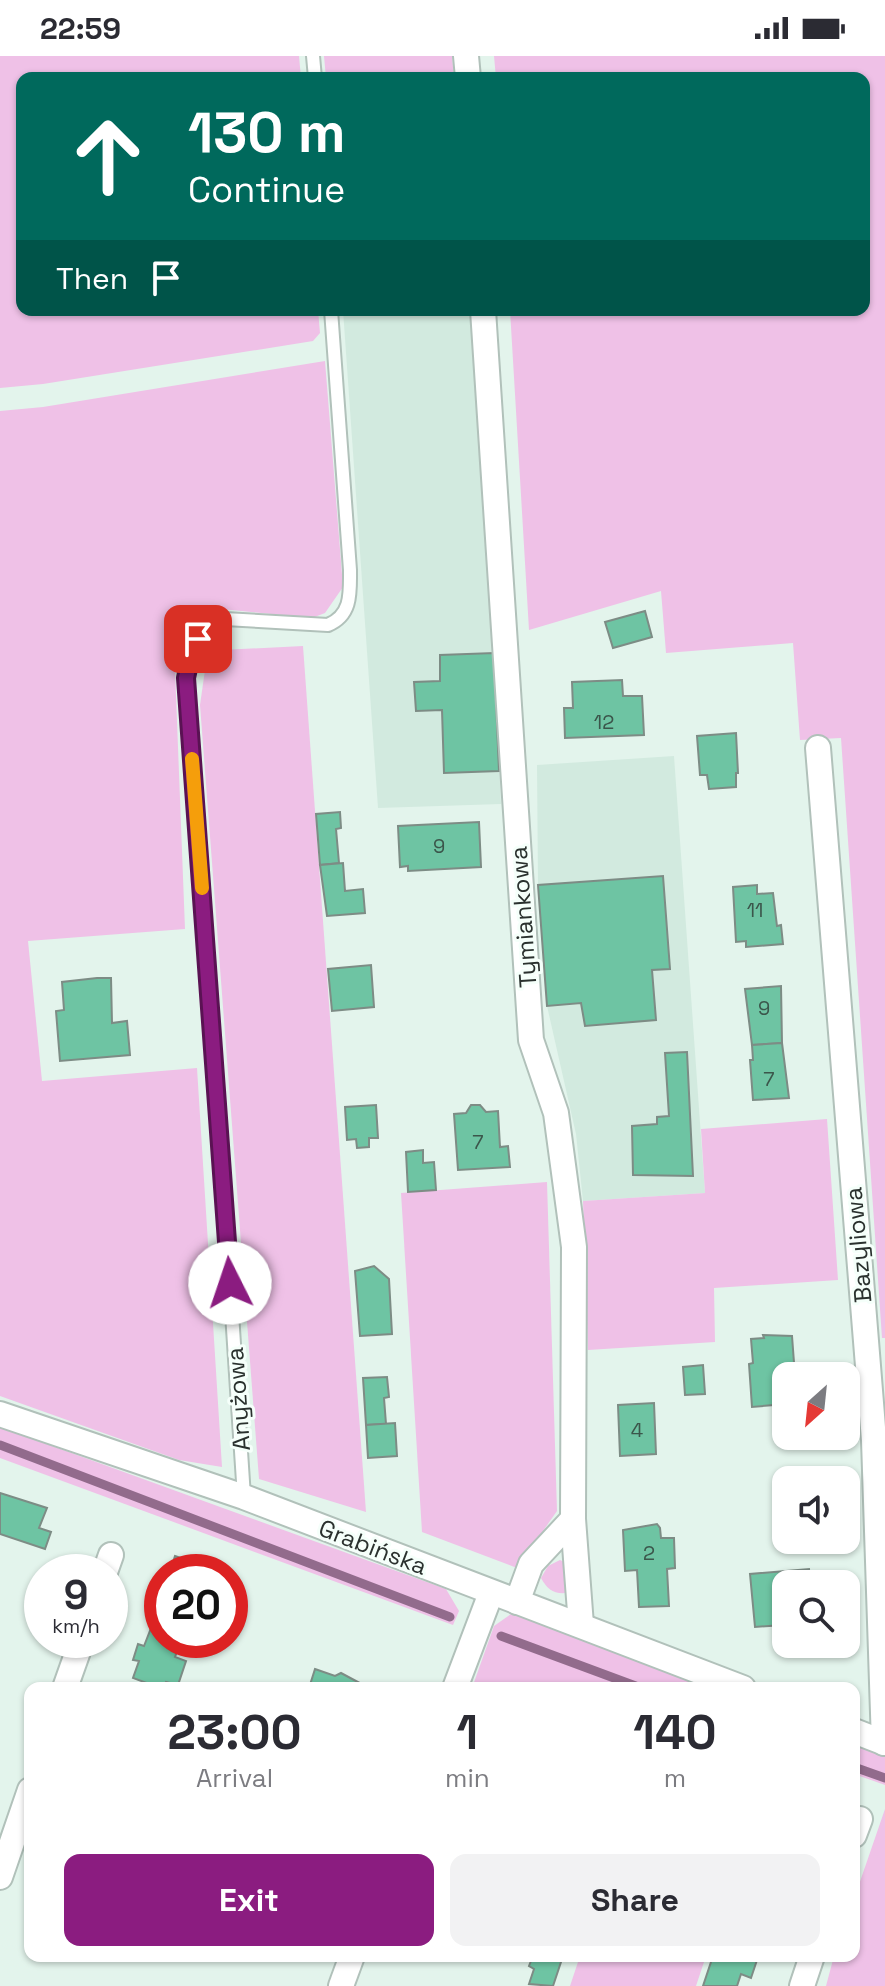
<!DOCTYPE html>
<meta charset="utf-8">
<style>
:root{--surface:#fff;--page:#f2f2f3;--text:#2b2b33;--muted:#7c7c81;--accent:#8b1c80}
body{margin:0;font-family:"Space Grotesk",sans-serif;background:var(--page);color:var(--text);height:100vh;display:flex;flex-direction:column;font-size:30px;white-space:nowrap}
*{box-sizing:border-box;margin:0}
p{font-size:26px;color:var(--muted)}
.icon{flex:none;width:44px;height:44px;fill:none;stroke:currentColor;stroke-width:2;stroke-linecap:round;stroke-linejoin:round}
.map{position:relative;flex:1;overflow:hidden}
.panel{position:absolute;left:24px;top:1626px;width:836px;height:280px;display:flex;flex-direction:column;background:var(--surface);border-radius:16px;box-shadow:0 2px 6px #0004}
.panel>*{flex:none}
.guide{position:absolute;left:16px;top:16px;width:854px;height:244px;border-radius:16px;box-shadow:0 2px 6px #0004;background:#00695c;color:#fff;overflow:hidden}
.needle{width:52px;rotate:207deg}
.tools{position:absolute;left:772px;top:1306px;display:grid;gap:16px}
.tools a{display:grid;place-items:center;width:88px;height:88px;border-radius:16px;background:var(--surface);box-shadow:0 2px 6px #0004;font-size:40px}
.speed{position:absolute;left:24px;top:1498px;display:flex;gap:16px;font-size:40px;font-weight:700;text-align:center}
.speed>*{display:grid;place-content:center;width:104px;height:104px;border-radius:50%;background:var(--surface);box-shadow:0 2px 6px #0004;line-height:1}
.speed small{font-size:20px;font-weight:400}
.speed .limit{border:12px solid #d22;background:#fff;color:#111}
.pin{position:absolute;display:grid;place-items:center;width:68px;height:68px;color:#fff;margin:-34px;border-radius:16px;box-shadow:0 4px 12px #0006}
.me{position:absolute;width:88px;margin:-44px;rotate:356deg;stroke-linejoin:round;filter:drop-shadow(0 0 6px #0008)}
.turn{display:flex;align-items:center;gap:28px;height:168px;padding:0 40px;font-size:36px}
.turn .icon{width:104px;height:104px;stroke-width:2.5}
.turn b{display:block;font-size:56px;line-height:68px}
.then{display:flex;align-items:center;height:76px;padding:0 40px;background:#0003;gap:16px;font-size:30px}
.eta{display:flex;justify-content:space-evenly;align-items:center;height:136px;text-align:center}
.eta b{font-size:48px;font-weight:700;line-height:56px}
.primary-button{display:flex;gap:16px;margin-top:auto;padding:16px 40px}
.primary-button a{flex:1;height:92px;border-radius:16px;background:var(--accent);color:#fff;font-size:32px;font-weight:700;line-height:92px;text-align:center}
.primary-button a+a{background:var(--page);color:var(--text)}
.status{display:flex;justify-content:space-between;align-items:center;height:56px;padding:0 40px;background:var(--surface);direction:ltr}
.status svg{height:22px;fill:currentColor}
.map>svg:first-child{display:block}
</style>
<div class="status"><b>22:59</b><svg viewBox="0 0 49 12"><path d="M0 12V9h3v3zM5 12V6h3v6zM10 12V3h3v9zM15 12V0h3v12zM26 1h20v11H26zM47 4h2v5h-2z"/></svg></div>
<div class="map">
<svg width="885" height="1930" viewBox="0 0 885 1930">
<rect width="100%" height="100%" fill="#e3f4ec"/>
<!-- built -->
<g fill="#d2eadf">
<path d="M343,254h128l18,242 12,252 -123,4z"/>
<path d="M674,700l31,437 -122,8 -7,-67 -29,-128 -9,-121 -1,-120z"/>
</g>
<!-- green -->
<g fill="#efc1e7">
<path d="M0,0h299l2,22h-279v232h296l2,23 -7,8 -270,43 -43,4z"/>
<path d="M324,0h128l2,22h-128z"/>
<path d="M494,0h391v1282h-3l-41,-600 -41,2 -7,-97 -127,10 -5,-62 -132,39 -19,-320h354v-232h-368z"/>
<path d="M325,305l18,226 -18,26 -13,5 -110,-11 -16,7 -12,29 11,286 -157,12 14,140 155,-13 25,399 -43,-7 -179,-64v-985l43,-4z"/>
<path d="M303,590l63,866 -107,-33 -59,-774 5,-35 16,-20z"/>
<path d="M827,1063l11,161 -124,8 1,54 -127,8 -5,-149 122,-8 -4,-64z"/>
<path d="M547,1126l10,329 -40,57 -95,-36 -21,-339z"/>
<path d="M0,1371l446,162 13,22 -6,14 -453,-167z"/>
<path d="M560,1504l8,4 3,24 -5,5c-13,1 -19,-4 -25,-15l7,-12z"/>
<path d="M511,1558l8,1 189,73h-236l22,-62z"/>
<path d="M854,1688l31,11v30l-31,-11z"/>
<path d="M885,1753v177h-59l8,-30h20v-57z"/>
<path d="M580,1900h126l-10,30h-126z"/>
</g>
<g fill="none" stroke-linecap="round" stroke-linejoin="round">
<!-- stream -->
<g stroke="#926b8c" stroke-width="9">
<path d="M0,1389l450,172"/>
<path d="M501,1580l140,52"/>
<path d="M854,1711l31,11"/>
</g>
</g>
<!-- building -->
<g fill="#6ec4a3" stroke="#7d8c85" stroke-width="2">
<path d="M645,555l7,26 -39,11 -8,-26z"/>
<path d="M494,597l5,118 -55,2 -2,-63 -26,1 -2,-29 26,-1v-26z"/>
<path d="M622,624l1,16h19l2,39 -79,3 -1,-30h9l-1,-26z"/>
<path d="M736,677l2,40h-2v14l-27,2 -2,-14h-7l-3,-39z"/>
<path d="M340,756l1,16 -5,1 3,34 -19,2 -4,-51z"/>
<path d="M479,766l2,45 -73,4v-5l-8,1 -2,-41z"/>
<path d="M343,807l2,28 18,-2 2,24 -38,3 -7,-51z"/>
<path d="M663,820l7,93 -18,1 4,50 -71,6 -4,-23 -34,3 -9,-121z"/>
<path d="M757,829v9l16,-1 4,33 4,-1 2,19 -37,3v-6l-10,1 -3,-55z"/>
<path d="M371,909l3,42 -42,4 -4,-42z"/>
<path d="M97,922h14l1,45 15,-2 3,34 -70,6 -4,-50 8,-1 -2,-28z"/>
<path d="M781,930l1,57 -30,2 -7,-56z"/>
<path d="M782,987l7,55 -36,2 -3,-40h3l-1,-15z"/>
<path d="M687,996l6,124 -60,-1 -1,-49 25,-2v-7l12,-1 -4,-63z"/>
<path d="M376,1049l2,33h-9v9l-12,1 -1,-9 -9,1 -2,-33z"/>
<path d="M471,1049h9l6,7 12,-1 2,36 8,-1 2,21 -52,3 -4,-56 12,-1z"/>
<path d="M423,1094v13l11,-1 2,28 -28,2 -2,-40z"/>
<path d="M374,1210l15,13 3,55 -32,2 -5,-65z"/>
<path d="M763,1279l29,1 3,40h-9v28l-34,3 -3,-43 4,-1 -2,-24 13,-1z"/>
<path d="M703,1309l2,29 -20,1 -2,-28z"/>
<path d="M387,1321l2,20 -5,1 2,26 -20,1 -3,-47z"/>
<path d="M654,1347l2,51 -36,2 -2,-51z"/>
<path d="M395,1367l2,33 -29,2 -2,-33z"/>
<path d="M0,1437l47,15 -8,20 12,4 -6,17 -45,-15z"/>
<path d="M657,1468l3,4 1,10h13l1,30 -8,1 2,37 -30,1 -2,-37 -12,1 -2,-41z"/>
<path d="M175,1500l31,11 -1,5h-35z"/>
<path d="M809,1513l1,15h-24v25h-4l1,16 -28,2 -5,-53z"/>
<path d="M162,1539v25l-7,-2z"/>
<path d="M155,1562l7,2v20l19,1 -6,16 11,4 -8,24 -12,-3 -2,6h-4l-27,-10 6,-17 -6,-1 5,-16 6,2z"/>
<path d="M315,1613l20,7 6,-3 28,15h-60z"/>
<path d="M533,1900h30l-10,30 -24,-2 5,-15 -5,-3z"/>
<path d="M713,1900h41l4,1 -7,21 -10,-4 -4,12h-34z"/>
</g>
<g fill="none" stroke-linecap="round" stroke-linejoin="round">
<!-- lane casing -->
<g stroke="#b1c1ba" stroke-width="16">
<g id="lane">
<path d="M313,0l2,22"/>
<path d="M244,1441l-26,-398 -32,-421 12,-39 9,-11 18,-9 103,6c24,-10 22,-32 22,-55l-19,-260"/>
</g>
</g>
<!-- street casing -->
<g stroke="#b1c1ba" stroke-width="28">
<g id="street">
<path d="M466,0l2,22"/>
<path d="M483,254l48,730 25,73 18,134 -1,272 8,106"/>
<path d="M818,692l56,692 10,303"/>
<path d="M0,1358l244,83 499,191"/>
<path d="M105,1516l6,-17"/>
<path d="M517,1546l14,-38 42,-45"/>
<path d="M65,1632l17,-48"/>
<path d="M455,1632l36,-95"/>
<path d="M854,1675l31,12"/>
<path d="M854,1779l6,-16"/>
<path d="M0,1821l30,-87"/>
<path d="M341,1930l11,-30"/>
<path d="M802,1930l10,-30"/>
</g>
</g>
<!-- lane -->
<use href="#lane" stroke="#fff" stroke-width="12"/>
<!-- street -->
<use href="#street" stroke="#fff" stroke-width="24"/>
</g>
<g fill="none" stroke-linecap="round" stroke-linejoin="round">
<!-- route casing -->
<g stroke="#5a1253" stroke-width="20">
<path id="route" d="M198,583l-7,15 -5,24 44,605"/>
</g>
<!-- route -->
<use href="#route" stroke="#8b1c80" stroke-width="14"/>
<!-- slow -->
<path stroke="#f59e0b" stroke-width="14" d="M192,703l10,129"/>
</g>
<g text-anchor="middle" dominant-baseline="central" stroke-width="6" stroke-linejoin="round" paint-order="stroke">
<!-- number labels -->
<g font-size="20" fill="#3b564b">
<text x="604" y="666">12</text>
<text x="439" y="790">9</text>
<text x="755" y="854">11</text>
<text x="764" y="952">9</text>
<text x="769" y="1023">7</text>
<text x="478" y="1086">7</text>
<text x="637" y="1374">4</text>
<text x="649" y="1497">2</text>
</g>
<!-- street labels -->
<g font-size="24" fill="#2a312e" stroke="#f5fffa">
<text transform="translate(523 861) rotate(-94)">Tymiankowa</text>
<text transform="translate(858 1189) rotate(-95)">Bazyliowa</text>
<text transform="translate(238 1343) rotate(-94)">Anyżowa</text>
<text transform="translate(373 1491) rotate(21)">Grabińska</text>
</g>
</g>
</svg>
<div class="tools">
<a><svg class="needle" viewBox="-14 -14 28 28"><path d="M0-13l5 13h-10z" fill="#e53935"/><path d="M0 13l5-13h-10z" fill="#7c7c81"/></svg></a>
<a><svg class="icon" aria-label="sound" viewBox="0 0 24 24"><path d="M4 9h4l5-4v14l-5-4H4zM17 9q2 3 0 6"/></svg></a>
<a><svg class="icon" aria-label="search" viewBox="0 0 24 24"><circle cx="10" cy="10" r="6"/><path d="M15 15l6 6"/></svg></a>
</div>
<div class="speed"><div>9<small>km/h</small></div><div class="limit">20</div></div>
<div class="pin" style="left:198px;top:583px;background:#d93025"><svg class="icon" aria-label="arrive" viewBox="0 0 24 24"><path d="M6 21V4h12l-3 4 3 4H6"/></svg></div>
<svg class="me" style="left:230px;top:1227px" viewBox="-20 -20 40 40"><circle r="19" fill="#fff"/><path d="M0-13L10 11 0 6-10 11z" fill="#8b1c80"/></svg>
<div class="guide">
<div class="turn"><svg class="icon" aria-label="ahead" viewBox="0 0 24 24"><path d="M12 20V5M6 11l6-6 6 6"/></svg><div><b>130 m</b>Continue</div></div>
<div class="then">Then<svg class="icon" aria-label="arrive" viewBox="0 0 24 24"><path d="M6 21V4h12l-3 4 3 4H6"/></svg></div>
</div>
<section class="panel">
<div class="eta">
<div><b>23:00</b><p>Arrival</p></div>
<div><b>1</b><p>min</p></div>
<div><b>140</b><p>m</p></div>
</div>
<div class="primary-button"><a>Exit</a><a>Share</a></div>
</section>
</div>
